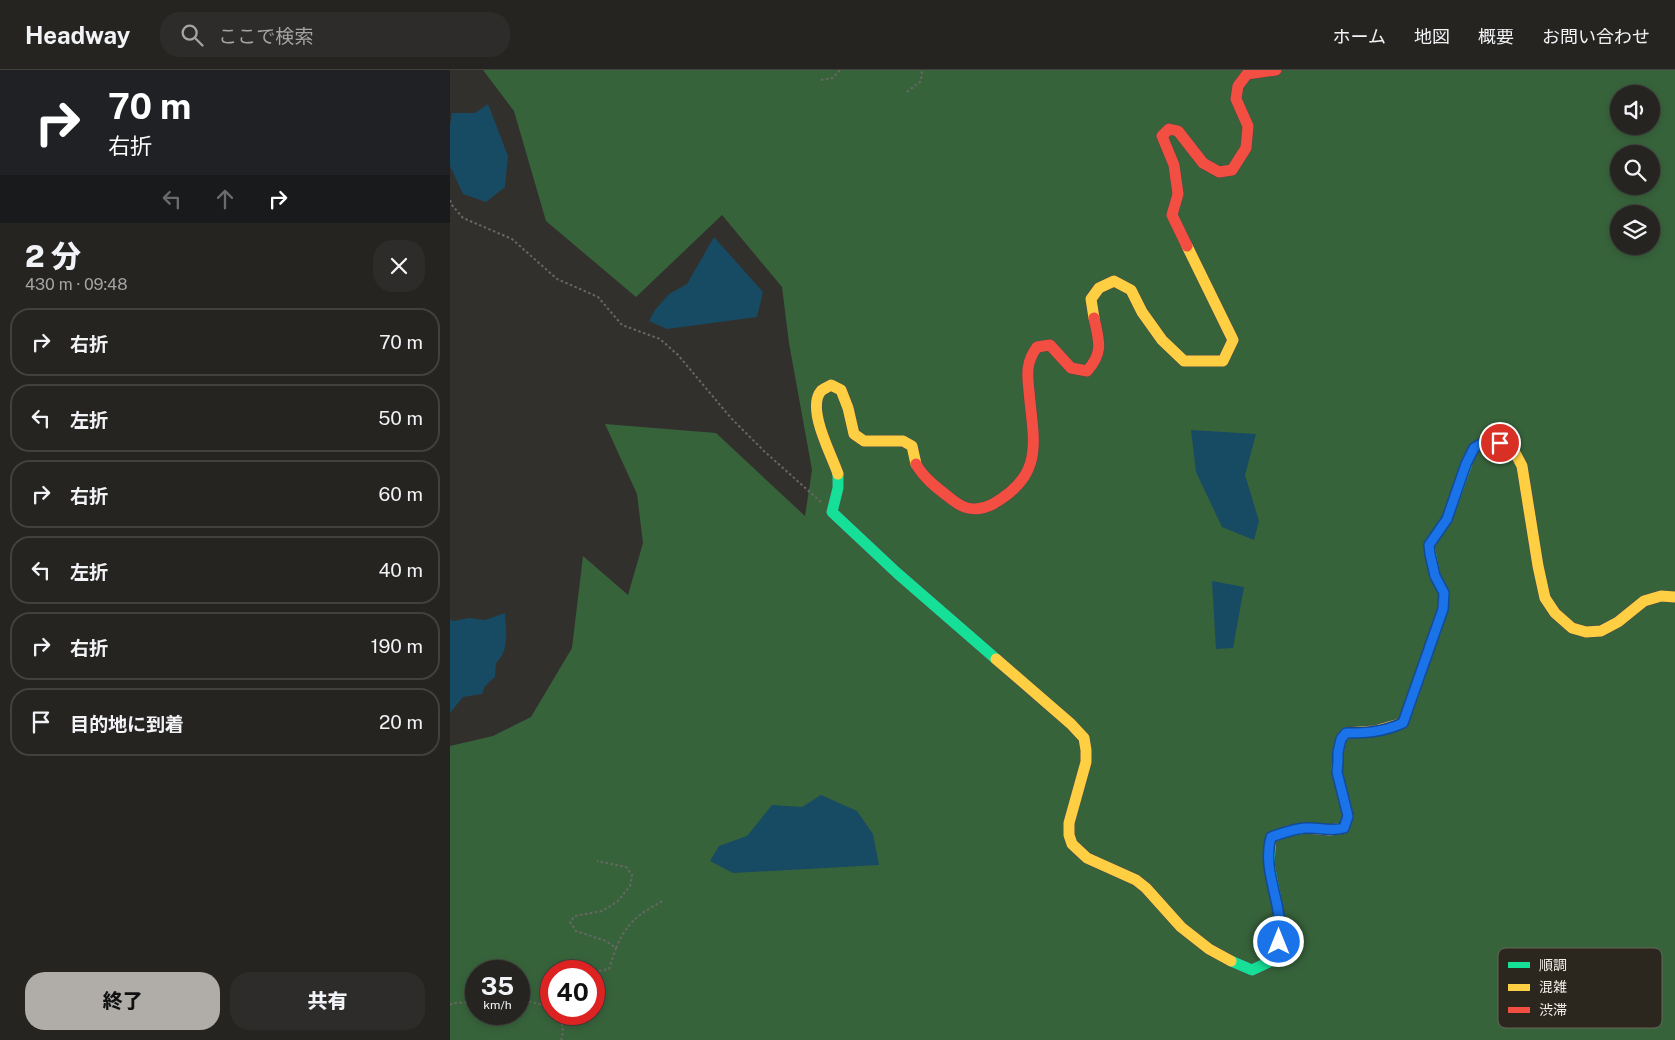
<!DOCTYPE html>
<html lang="ja">
<meta charset="utf-8">
<style>
:root{--surface:#262421;--page:#2e2c2a;--text:#f1f3f6;--muted:#a4a4a5;--line:#42413f;--accent:#b0ada8}
body{margin:0;font-family:"Public Sans","Noto Sans JP",sans-serif;background:var(--page);color:var(--text);height:100vh;display:flex;flex-direction:column;font-size:19px;white-space:nowrap}
*{box-sizing:border-box;margin:0}
p{font-size:16px;color:var(--muted)}
.icon{flex:none;width:28px;height:28px;fill:none;stroke:currentColor;stroke-width:2;stroke-linecap:round;stroke-linejoin:round}
.map{position:relative;flex:1;overflow:hidden}
.side{display:flex;flex-direction:column;background:var(--surface);width:450px}
.side>*{flex:none}
.guide{background:#202124;color:#fff;overflow:hidden}
.buttons{position:absolute;left:1160px;top:15px;display:grid;gap:10px}
.buttons a{display:grid;place-items:center;width:50px;height:50px;border-radius:50%;background:var(--surface);box-shadow:0 2px 8px #0003,0 0 0 1px var(--line);font-size:25px}
.speed{position:absolute;left:15px;top:890px;display:flex;gap:10px;font-size:25px;font-weight:700;text-align:center}
.speed>*{display:grid;place-content:center;width:65px;height:65px;border-radius:50%;background:var(--surface);box-shadow:0 2px 8px #0003,0 0 0 1px var(--line);line-height:1}
.speed small{font-size:12px;font-weight:400}
.speed .limit{border:8px solid #d22;background:#fff;color:#111}
.pin{position:absolute;display:grid;place-items:center;width:42px;height:42px;color:#fff;margin:-21px;border:2px solid #fff;border-radius:50%;box-shadow:0 1px 5px #0007}
.me{position:absolute;width:55px;margin:-28px;rotate:0deg;stroke-linejoin:round;filter:drop-shadow(0 0 4px #0008)}
.turn{display:flex;align-items:center;gap:18px;height:105px;padding:0 25px;font-size:22px}
.turn .icon{width:65px;height:65px;stroke-width:2.5}
.turn b{display:block;font-size:35px;line-height:42px}
.lanes{display:flex;align-items:center;height:48px;padding:0 25px;background:#0003;justify-content:center;gap:25px;direction:ltr}
.lanes .off{opacity:.35}
.round{display:grid;place-items:center;flex:none;width:52px;height:52px;border-radius:20px;background:var(--page)}
.headline{display:flex;align-items:center;justify-content:space-between;height:85px;padding:0 25px}
h1{font-size:30px;font-weight:800;line-height:38px}
.cta{display:flex;gap:10px;margin-top:auto;padding:10px 25px}
.cta a{flex:1;height:58px;border-radius:20px;background:var(--accent);color:#111;font-size:20px;font-weight:800;line-height:58px;text-align:center}
.cta a+a{background:var(--page);color:var(--text)}
ul{padding:0;list-style:none}
li{display:flex;align-items:center;gap:15px;height:68px;margin:0 10px 8px;padding:0 15px;border:2px solid var(--line);border-radius:20px}
li div{flex:1}
li b{display:block;font-size:19px}
li em{font-style:normal}
header{display:flex;align-items:center;gap:30px;box-sizing:border-box;height:70px;padding:0 25px;background:var(--surface);border-bottom:1px solid var(--line)}
header strong{font-size:24px}
nav{display:flex;gap:28px;margin-inline-start:auto;font-size:18px}
.search{width:350px;height:45px;background:var(--page);display:flex;align-items:center;gap:12px;box-sizing:border-box;padding:0 18px;border-radius:20px;color:var(--muted);font-size:19px}
main{display:flex;flex:1;min-height:0}
.map>svg:first-child{display:block}
</style>
<header>
<strong>Headway</strong>
<div class="search"><svg class="icon" aria-label="search" viewBox="0 0 24 24"><circle cx="10" cy="10" r="6"/><path d="M15 15l6 6"/></svg>ここで検索</div>
<nav><a>ホーム</a><a>地図</a><a>概要</a><a>お問い合わせ</a></nav>
</header>
<main>
<section class="side">
<div class="guide">
<div class="turn"><svg class="icon" aria-label="right" viewBox="0 0 24 24"><path d="M7 20v-9h11M14 6l5 5-5 5"/></svg><div><b>70 m</b>右折</div></div>
<div class="lanes"><svg class="icon off" aria-label="left" viewBox="0 0 24 24"><path d="M17 20v-9H6M10 6l-5 5 5 5"/></svg><svg class="icon off" aria-label="ahead" viewBox="0 0 24 24"><path d="M12 20V5M6 11l6-6 6 6"/></svg><svg class="icon" aria-label="right" viewBox="0 0 24 24"><path d="M7 20v-9h11M14 6l5 5-5 5"/></svg></div>
</div>
<div class="headline"><div><h1>2 分</h1><p>430 m · 09:48</p></div><a class="round"><svg class="icon" aria-label="close" viewBox="0 0 24 24"><path d="M6 6l12 12M18 6L6 18"/></svg></a></div>
<ul>
<li><svg class="icon" aria-label="right" viewBox="0 0 24 24"><path d="M7 20v-9h11M14 6l5 5-5 5"/></svg><div><b>右折</b></div><em>70 m</em></li>
<li><svg class="icon" aria-label="left" viewBox="0 0 24 24"><path d="M17 20v-9H6M10 6l-5 5 5 5"/></svg><div><b>左折</b></div><em>50 m</em></li>
<li><svg class="icon" aria-label="right" viewBox="0 0 24 24"><path d="M7 20v-9h11M14 6l5 5-5 5"/></svg><div><b>右折</b></div><em>60 m</em></li>
<li><svg class="icon" aria-label="left" viewBox="0 0 24 24"><path d="M17 20v-9H6M10 6l-5 5 5 5"/></svg><div><b>左折</b></div><em>40 m</em></li>
<li><svg class="icon" aria-label="right" viewBox="0 0 24 24"><path d="M7 20v-9h11M14 6l5 5-5 5"/></svg><div><b>右折</b></div><em>190 m</em></li>
<li><svg class="icon" aria-label="arrive" viewBox="0 0 24 24"><path d="M6 21V4h12l-3 4 3 4H6"/></svg><div><b>目的地に到着</b></div><em>20 m</em></li>
</ul>
<div class="cta"><a>終了</a><a>共有</a></div>
</section>
<div class="map">
<svg width="1225" height="970" viewBox="0 0 1225 970">
<rect width="100%" height="100%" fill="#32302c"/>
<!-- forest -->
<path fill="#37633b" fill-rule="evenodd" d="M33,0h1192v970h-1225v-294l43,-10 38,-19 41,-69 11,-92 45,39 15,-52 -6,-49 -32,-70 111,9 89,83 7,-46 -23,-127 -7,-56 -60,-72 -86,82 -90,-76 -32,-110zM1169,24h32v32h-32zM1169,84h32v32h-32zM1169,144h32v32h-32zM26,901h43v43h-43zM101,901h43v43h-43z"/>
<!-- water -->
<g fill="#174a63">
<path d="M38,34l20,52 -3,31 -19,15 -23,-8 -13,-28v-41l2,-12h23z"/>
<path d="M264,167l49,55 -6,25 -90,12 -18,-8 6,-11 14,-16 18,-10z"/>
<path d="M741,360l65,4 -11,41 14,46 -5,19 -32,-13 -26,-55z"/>
<path d="M762,511l32,6 -11,61 -17,1z"/>
<path d="M55,543c1,18 5,37 -9,50l-1,14 -10,9 -3,8 -19,3 -13,16v-94l3,2 16,-3 16,2z"/>
<path d="M371,725l36,16 16,23 6,31 -146,8 -23,-12 9,-15 28,-10 25,-31 30,2z"/>
</g>
<g fill="none" stroke-linecap="round" stroke-linejoin="round">
<!-- fast casing -->
<g stroke="#4e4b48" stroke-width="12">
<g id="fast">
<path d="M388,404v14l-6,24 65,61 99,86"/>
<path d="M965,619l28,-80 1,-16 -9,-17 -6,-31 18,-26 22,-61"/>
<path d="M781,891l21,9 17,-8 6,-6 4,-8v-33l-10,-52 2,-26 18,-6 17,-3"/>
</g>
</g>
<!-- slow casing -->
<g stroke="#4e4b48" stroke-width="12">
<g id="slow">
<path d="M644,248l-3,-19 8,-11 15,-7 17,9 11,22 20,28 22,21h39l10,-21 -46,-94"/>
<path d="M1019,388l5,-10 10,-6 16,1 13,6 9,17 16,100 7,32 10,15 17,15 14,4 15,-1 17,-9 26,-21 17,-5 14,1"/>
<path d="M388,404c-6,-19 -32,-65 -17,-83 2,-2 7,-4 10,-6l10,5 7,18 6,26 10,7h39l9,5 4,18"/>
<path d="M546,589l75,65 13,14 2,12v12l-17,61v12l3,9 15,14 49,22 10,8 35,39 28,22 22,12"/>
<path d="M856,758l24,2 14,-2 4,-12 -11,-44 1,-20 3,-13 5,-6 29,-2 28,-8 12,-34"/>
</g>
</g>
<!-- jam casing -->
<g stroke="#4e4b48" stroke-width="12">
<g id="jam">
<path d="M737,176l-15,-31 6,-21 -4,-29 -12,-29 7,-7 9,2 25,32 16,9 13,-2 14,-22 2,-22 -12,-27 2,-13 9,-12 29,-4"/>
<path d="M466,394c8,15 25,27 38,37 13,10 25,10 39,3 53,-30 40,-64 36,-113 -2,-18 -3,-29 8,-44l13,-2 21,23 16,3c17,-19 12,-30 7,-53"/>
</g>
</g>
<!-- path -->
<g stroke="#686764" stroke-width="2" stroke-dasharray="2.5 2.5" stroke-linecap="butt">
<path d="M371,10l12,-2 7,-8"/>
<path d="M457,22l14,-11 1,-11"/>
<path d="M0,130l2,5 11,13 49,21 45,40 41,18 24,28 38,14 18,16 53,63 33,33 57,51"/>
<path d="M166,878c11,-26 22,-33 46,-47"/>
<path d="M144,902l15,-3 7,-21 -10,-7 -30,-10 -6,-9 5,-6 27,-5 15,-9 13,-16 2,-11 -6,-8 -29,-6"/>
<path d="M69,929l32,8"/>
<path d="M0,935l3,-2 23,-1"/>
<path d="M108,944c4,8 7,17 3,26"/>
</g>
<!-- fast -->
<use href="#fast" stroke="#16e098" stroke-width="11"/>
<!-- slow -->
<use href="#slow" stroke="#ffcf43" stroke-width="11"/>
<!-- jam -->
<use href="#jam" stroke="#f24e42" stroke-width="11"/>
</g>
<g fill="none" stroke-linecap="round" stroke-linejoin="round">
<!-- route casing -->
<g stroke="#114b97" stroke-width="12">
<path id="route" d="M829,872c6,-36 -18,-70 -8,-105 12,-4 22,-8 34,-9 15,-1 23,4 39,0l4,-12 -11,-44 1,-10v-10l3,-13 5,-6c21,0 37,-1 57,-10l40,-114 1,-16 -9,-17 -5,-22 -1,-9 18,-26 19,-55 8,-16 10,-6 16,1"/>
</g>
<!-- route -->
<use href="#route" stroke="#1a73e8" stroke-width="9"/>
</g>
<!-- legend -->
<rect x="1048" y="878" width="164" height="80" rx="8" fill="#2c271e" stroke="#68635b" stroke-width="1"/>
<rect x="1058" y="892" width="22" height="6" fill="#16e098"/>
<rect x="1058" y="914" width="22" height="7" fill="#ffcf43"/>
<rect x="1058" y="937" width="22" height="6" fill="#f24e42"/>
<g font-size="14" fill="#f4f0ea">
<text x="1089" y="900">順調</text>
<text x="1089" y="922">混雑</text>
<text x="1089" y="945">渋滞</text>
</g>
</svg>
<div class="buttons">
<a><svg class="icon" aria-label="sound" viewBox="0 0 24 24"><path d="M4 9h4l5-4v14l-5-4H4zM17 9q2 3 0 6"/></svg></a>
<a><svg class="icon" aria-label="search" viewBox="0 0 24 24"><circle cx="10" cy="10" r="6"/><path d="M15 15l6 6"/></svg></a>
<a><svg class="icon" aria-label="layers" viewBox="0 0 24 24"><path d="M12 4l9 5-9 5-9-5zM3 14l9 5 9-5"/></svg></a>
</div>
<div class="speed"><div>35<small>km/h</small></div><div class="limit">40</div></div>
<div class="pin" style="left:1050px;top:373px;background:#d93025"><svg class="icon" aria-label="arrive" viewBox="0 0 24 24"><path d="M6 21V4h12l-3 4 3 4H6"/></svg></div>
<svg class="me" style="left:829px;top:872px" viewBox="-20 -20 40 40"><circle r="17" fill="#1a73e8" stroke="#fff" stroke-width="3"/><path d="M0-11L8 9 0 5-8 9z" fill="#fff"/></svg>
</div>
</main>
